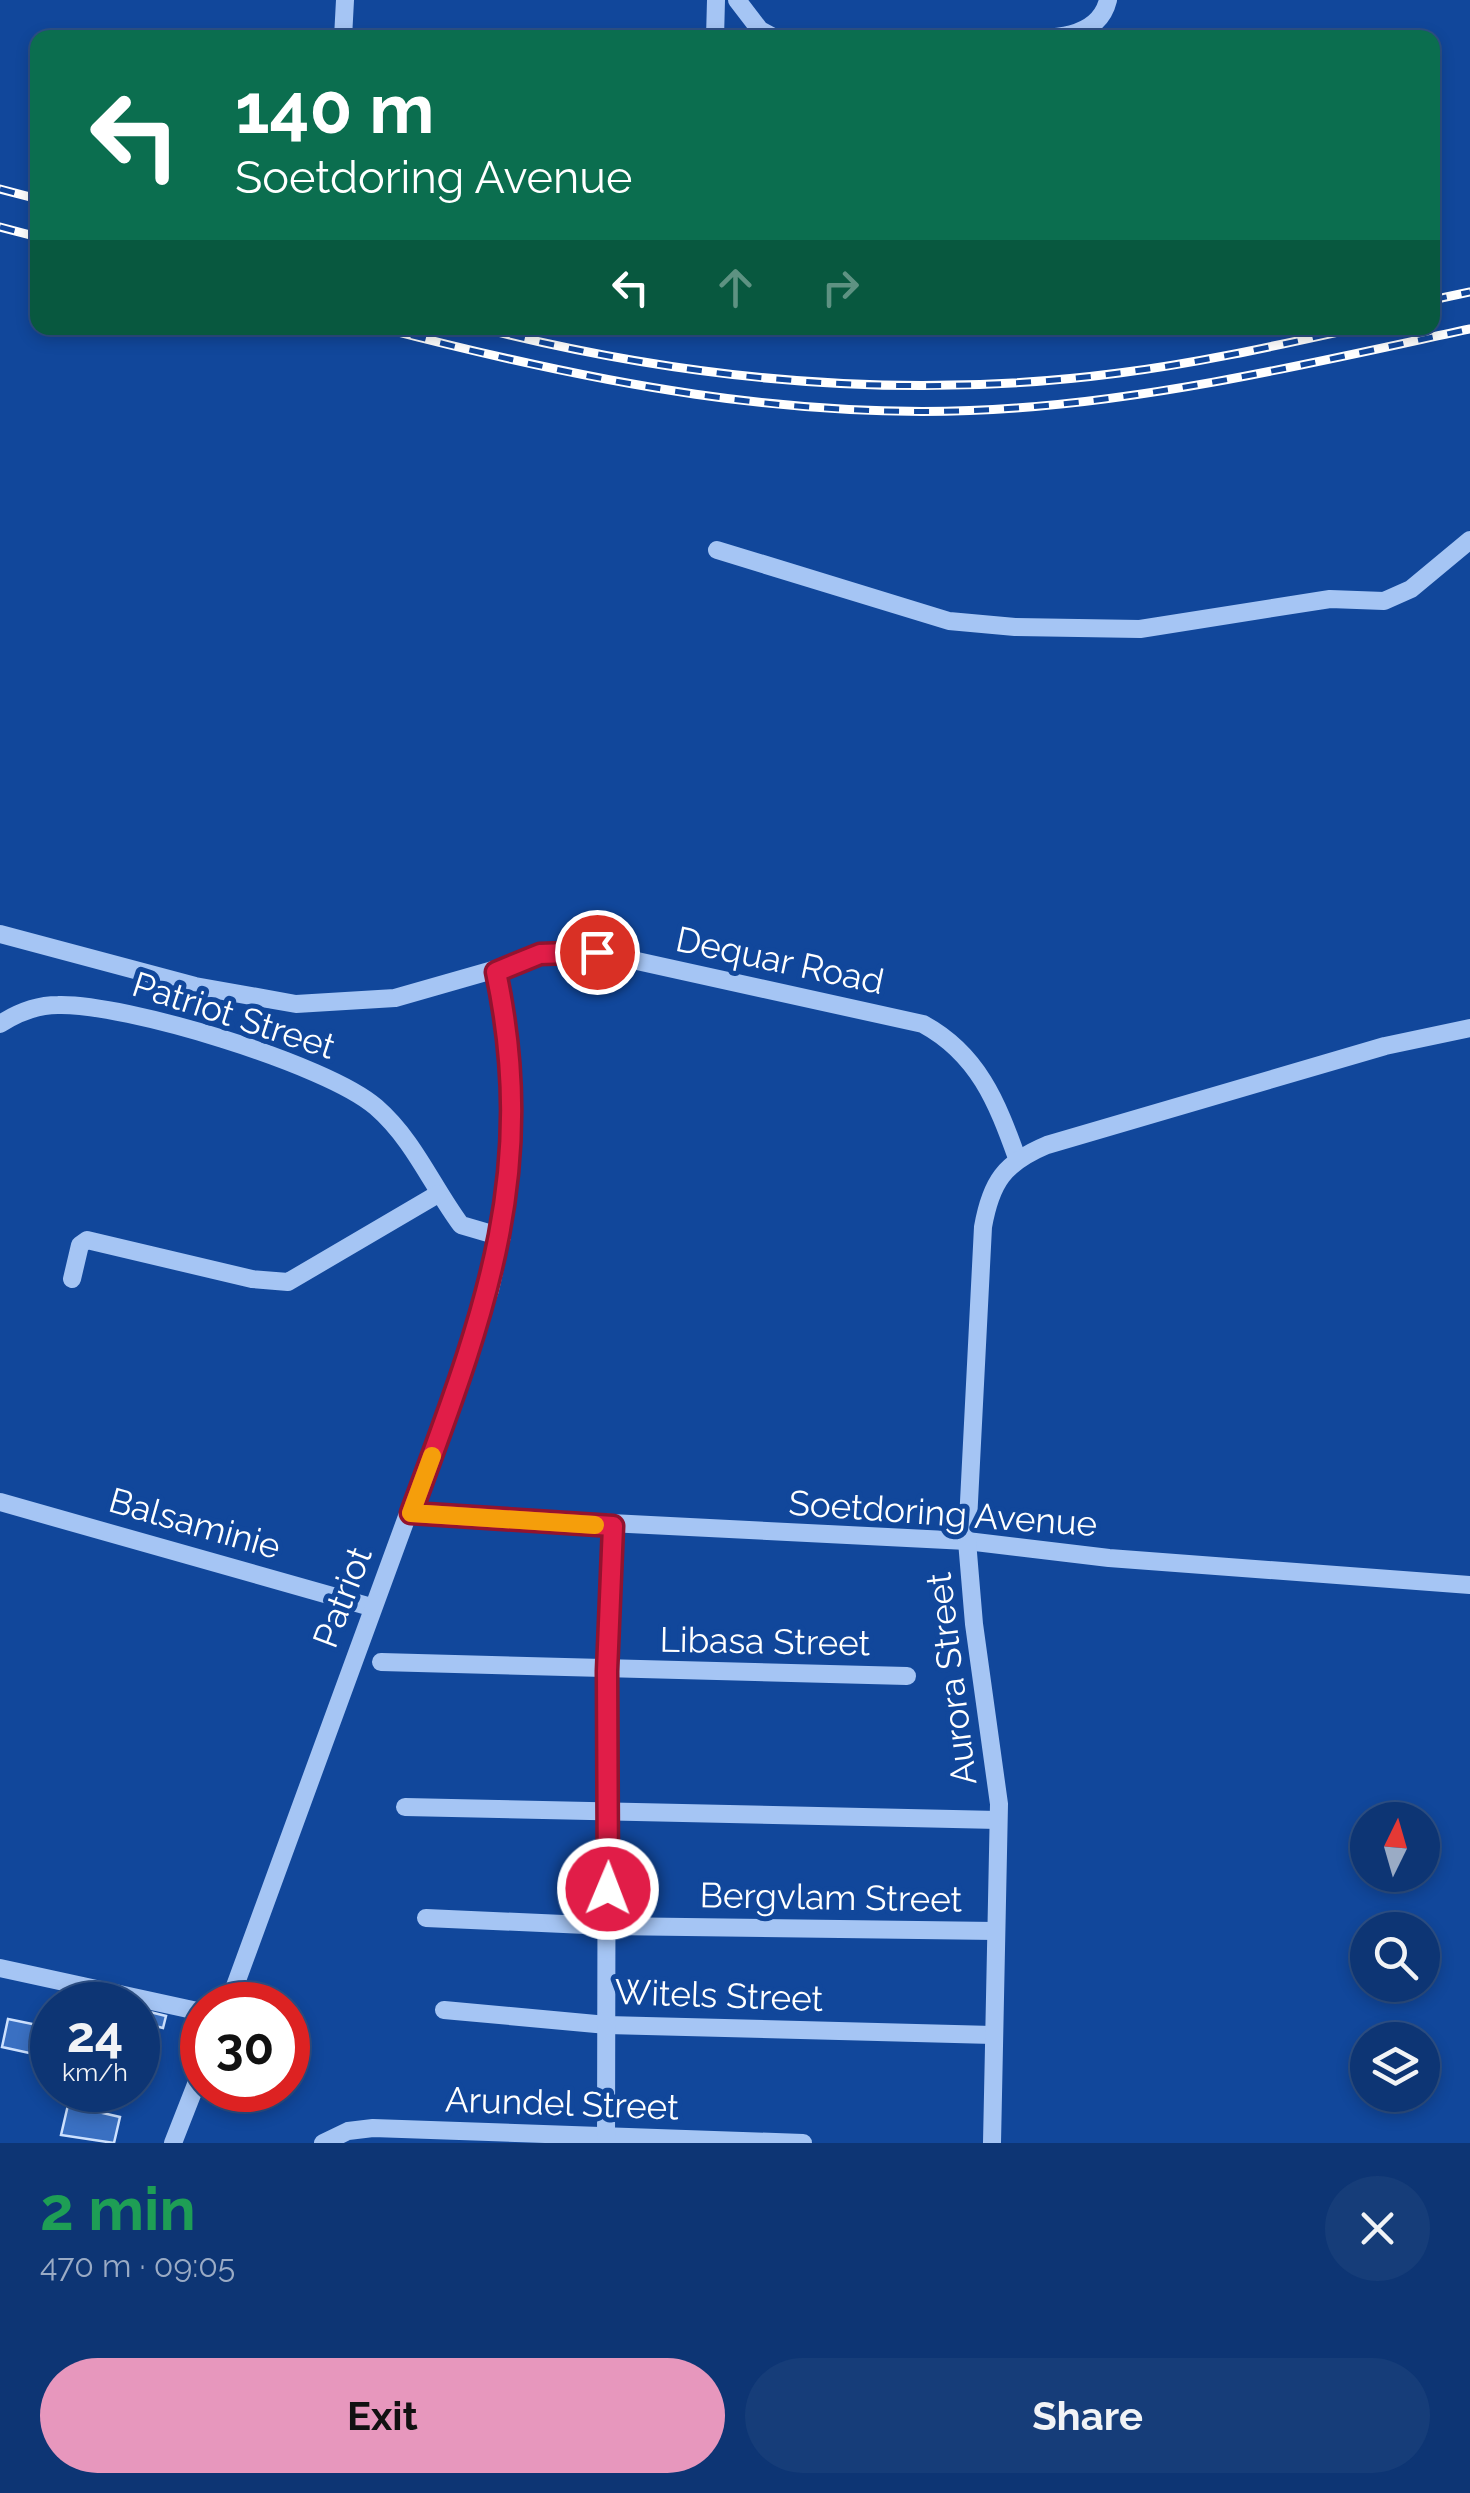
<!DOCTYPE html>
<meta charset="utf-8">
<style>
:root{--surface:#0d3574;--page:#163d79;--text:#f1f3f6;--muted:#9aabc5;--line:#2d5086;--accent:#e797bd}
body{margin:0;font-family:Raleway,sans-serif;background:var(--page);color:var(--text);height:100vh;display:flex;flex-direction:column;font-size:38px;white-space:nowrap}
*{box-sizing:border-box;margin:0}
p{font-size:32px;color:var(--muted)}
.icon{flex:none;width:55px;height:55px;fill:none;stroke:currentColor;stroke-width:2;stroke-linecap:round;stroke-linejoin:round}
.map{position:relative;height:2143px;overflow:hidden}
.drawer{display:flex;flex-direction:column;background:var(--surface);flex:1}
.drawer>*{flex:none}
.banner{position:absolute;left:30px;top:30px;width:1410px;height:305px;border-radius:20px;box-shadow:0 5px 15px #0003,0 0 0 2px var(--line);background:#0b6e4f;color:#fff;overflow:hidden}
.needle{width:65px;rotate:5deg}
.fabs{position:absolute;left:1350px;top:1802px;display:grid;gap:20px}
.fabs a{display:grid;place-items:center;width:90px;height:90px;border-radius:50%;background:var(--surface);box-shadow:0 5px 15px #0003,0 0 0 2px var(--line);font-size:50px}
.speed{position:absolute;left:30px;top:1982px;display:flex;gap:20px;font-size:50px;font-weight:700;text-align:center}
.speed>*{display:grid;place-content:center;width:130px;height:130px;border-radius:50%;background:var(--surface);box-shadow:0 5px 15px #0003,0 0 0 2px var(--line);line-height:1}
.speed small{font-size:25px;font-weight:400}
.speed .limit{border:15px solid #d22;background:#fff;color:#111}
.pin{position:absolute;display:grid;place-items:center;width:85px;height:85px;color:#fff;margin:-42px;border:5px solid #fff;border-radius:50%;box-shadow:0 2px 10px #0007}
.me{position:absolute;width:110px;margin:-55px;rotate:1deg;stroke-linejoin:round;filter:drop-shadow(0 0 8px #0008)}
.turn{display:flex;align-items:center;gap:35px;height:210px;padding:0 40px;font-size:45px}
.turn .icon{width:130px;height:130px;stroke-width:2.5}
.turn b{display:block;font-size:70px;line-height:85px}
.lanes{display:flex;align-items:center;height:95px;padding:0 40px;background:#0003;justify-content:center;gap:50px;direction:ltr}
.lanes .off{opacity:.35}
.round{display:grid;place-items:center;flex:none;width:105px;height:105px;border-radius:52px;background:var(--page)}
.summary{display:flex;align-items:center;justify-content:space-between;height:170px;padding:0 40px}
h1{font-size:60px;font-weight:700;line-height:75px;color:#1e9e55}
.action{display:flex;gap:20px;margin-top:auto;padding:20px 40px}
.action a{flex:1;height:115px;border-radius:60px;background:var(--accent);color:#111;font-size:40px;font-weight:700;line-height:115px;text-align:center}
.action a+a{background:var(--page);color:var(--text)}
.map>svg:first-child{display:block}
</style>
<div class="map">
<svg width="1470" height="2143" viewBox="0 0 1470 2143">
<rect width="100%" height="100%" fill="#11479b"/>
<!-- building -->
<g fill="#3a70c2" stroke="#cde1fe" stroke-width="2.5">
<path d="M75,1996l42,9h-44z"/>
<path d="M138,2009l28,7 -3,12 -25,-6z"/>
<path d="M8,2019l44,9v30l-50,-11z"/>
<path d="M68,2105l52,12 -6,26 -53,-8z"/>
</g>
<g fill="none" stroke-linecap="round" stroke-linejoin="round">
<!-- minor -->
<g stroke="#a5c5f4" stroke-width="18">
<path d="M737,0l23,30 13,7 100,1"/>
<path d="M343,38l2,-38"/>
<path d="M715,38l1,-38"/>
<path d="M987,38c40,-2 109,11 121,-38"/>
<path d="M717,550l232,71 66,6 125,2 190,-30 54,2 27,-12 59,-49"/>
<path d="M0,934l195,52 101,18 99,-6 164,-47 38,1 31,7 295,65c55,30 74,78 94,134"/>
<path d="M0,1024c17,-11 37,-19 58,-19 66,-2 269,59 318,102 38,33 56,79 85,118l41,12"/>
<path d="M72,1279l8,-34 7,-5 165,39 36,3 150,-88"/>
<path d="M0,1502l371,105"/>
<path d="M411,1513l556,28 142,17 361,27"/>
<path d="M381,1662l526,14"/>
<path d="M405,1807l593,13"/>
<path d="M426,1918l182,8 388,5"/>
<path d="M0,1968l202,44"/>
<path d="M228,2005l262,-715c25,-108 29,-210 6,-318"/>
<path d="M444,2010l163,15 386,10"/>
<path d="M173,2143l29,-74"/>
<path d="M323,2143l25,-12 25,-3 430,15"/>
<path d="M606,2143l1,-472 6,-145"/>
<path d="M992,2143l7,-339 -25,-180 -7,-83 16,-314c8,-45 21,-64 64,-82l338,-99 85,-18"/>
</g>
<!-- rail casing -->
<g stroke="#fff" stroke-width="9">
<g id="rail">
<path d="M0,189l38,10"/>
<path d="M0,227l38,10"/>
<path d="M1432,300l38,-8"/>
<path d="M382,328c208,54 417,96 634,80 153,-11 304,-47 454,-79"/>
<path d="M481,328c210,53 423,73 638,45 80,-10 160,-28 238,-45"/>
</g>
</g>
<!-- rail -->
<use href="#rail" stroke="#11479b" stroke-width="5" stroke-dasharray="15" stroke-linecap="butt"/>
</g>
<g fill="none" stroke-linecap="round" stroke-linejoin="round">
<!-- route casing -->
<g stroke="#92132f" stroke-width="25">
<path id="route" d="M597,952l-57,2 -44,18c44,207 -15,350 -85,541l202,13 -6,145 1,218"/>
</g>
<!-- route -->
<use href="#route" stroke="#e11d48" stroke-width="18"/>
<!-- slow -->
<path stroke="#f59e0b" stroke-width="18" d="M432,1456l-21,57 184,12"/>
</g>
<g text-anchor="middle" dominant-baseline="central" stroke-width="10" stroke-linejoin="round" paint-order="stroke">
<!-- street labels -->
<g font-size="35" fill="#fff" stroke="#11479b">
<text transform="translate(780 960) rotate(12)">Dequar Road</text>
<text transform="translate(234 1015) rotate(18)">Patriot Street</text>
<text transform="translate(943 1513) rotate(4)">Soetdoring Avenue</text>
<text transform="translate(195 1523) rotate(16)">Balsaminie</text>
<text transform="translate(342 1597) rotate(-69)">Patriot</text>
<text transform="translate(765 1641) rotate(1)">Libasa Street</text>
<text transform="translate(951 1679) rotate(-97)">Aurora Street</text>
<text transform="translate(831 1897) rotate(1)">Bergvlam Street</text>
<text transform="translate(719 1995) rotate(2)">Witels Street</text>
<text transform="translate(562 2103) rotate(2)">Arundel Street</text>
</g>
</g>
</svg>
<div class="fabs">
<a><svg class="needle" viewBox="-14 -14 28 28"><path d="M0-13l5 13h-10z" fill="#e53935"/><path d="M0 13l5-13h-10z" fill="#9aabc5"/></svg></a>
<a><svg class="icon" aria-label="search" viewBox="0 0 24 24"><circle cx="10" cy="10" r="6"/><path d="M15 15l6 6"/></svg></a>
<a><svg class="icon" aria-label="layers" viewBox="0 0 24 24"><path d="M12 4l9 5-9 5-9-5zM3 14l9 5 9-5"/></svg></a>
</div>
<div class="speed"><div>24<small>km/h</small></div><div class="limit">30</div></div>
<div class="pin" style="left:597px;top:952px;background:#d93025"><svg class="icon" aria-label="arrive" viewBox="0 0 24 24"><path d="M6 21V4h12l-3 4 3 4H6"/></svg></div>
<svg class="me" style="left:608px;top:1889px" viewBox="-20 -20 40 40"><circle r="17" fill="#e11d48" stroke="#fff" stroke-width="3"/><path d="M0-11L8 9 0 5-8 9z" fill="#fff"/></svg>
<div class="banner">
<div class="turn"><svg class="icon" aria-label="left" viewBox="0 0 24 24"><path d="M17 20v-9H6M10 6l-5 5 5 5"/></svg><div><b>140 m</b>Soetdoring Avenue</div></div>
<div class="lanes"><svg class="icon" aria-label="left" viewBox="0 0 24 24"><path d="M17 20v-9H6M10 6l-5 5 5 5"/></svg><svg class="icon off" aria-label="ahead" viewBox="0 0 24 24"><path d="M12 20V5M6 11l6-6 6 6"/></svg><svg class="icon off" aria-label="right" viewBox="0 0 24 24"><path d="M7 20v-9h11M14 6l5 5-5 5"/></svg></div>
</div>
</div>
<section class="drawer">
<div class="summary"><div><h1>2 min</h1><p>470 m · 09:05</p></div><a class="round"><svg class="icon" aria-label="close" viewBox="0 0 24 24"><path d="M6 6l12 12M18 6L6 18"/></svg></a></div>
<div class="action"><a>Exit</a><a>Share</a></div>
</section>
